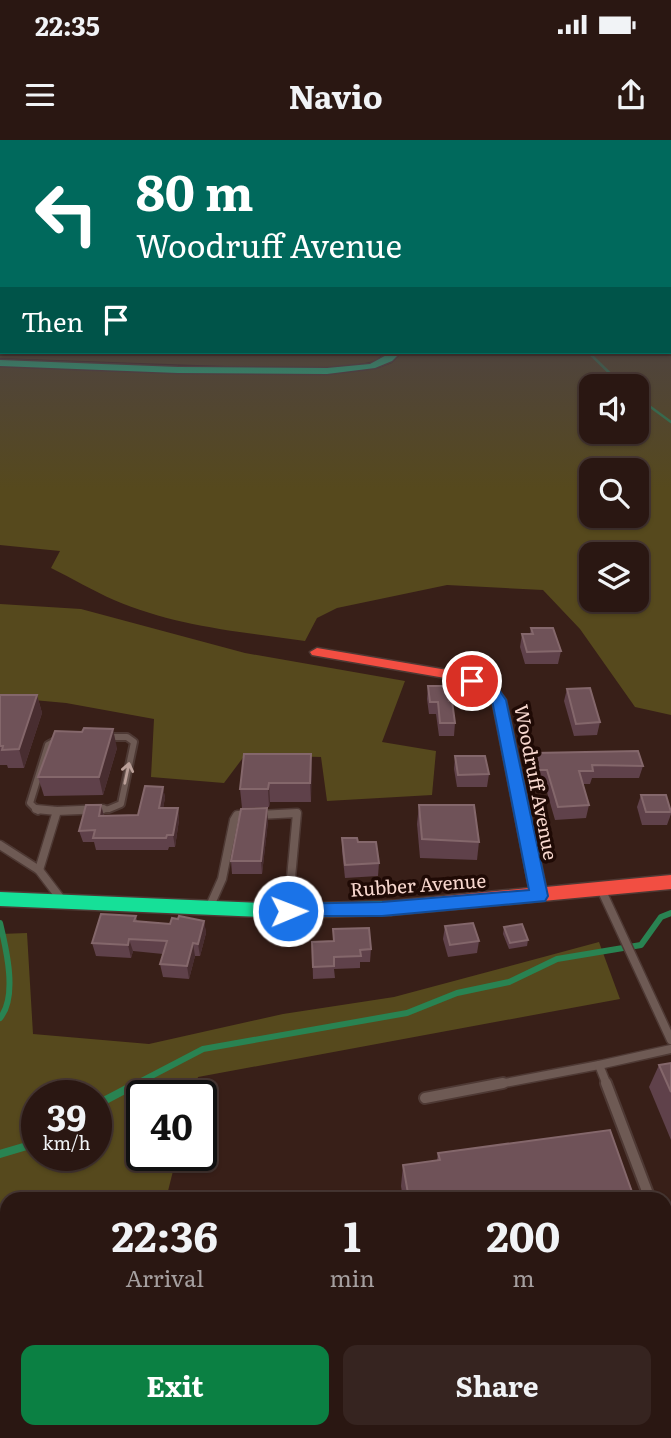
<!DOCTYPE html>
<style>
:root{--surface:#2a1712;--page:#362420;--text:#f1f3f6;--muted:#a59f9f;--line:#463632;--accent:#0b8043}
body{margin:0;font-family:Literata,serif;background:var(--page);color:var(--text);height:100vh;display:flex;flex-direction:column;font-size:26px;white-space:nowrap}
*{box-sizing:border-box;margin:0}
p{font-size:23px;color:var(--muted)}
.icon{flex:none;width:38px;height:38px;fill:none;stroke:currentColor;stroke-width:2;stroke-linecap:round;stroke-linejoin:round}
.map{position:relative;flex:1;overflow:hidden}
.drawer{position:absolute;left:0px;top:1052px;width:672px;height:247px;display:flex;flex-direction:column;background:var(--surface);border-radius:21px 21px 0 0;box-shadow:0 2px 5px #0004,0 0 0 2px var(--line)}
.drawer>*{flex:none}
.hud{position:absolute;left:0px;top:0px;width:672px;height:214px;box-shadow:0 2px 5px #0004,0 0 0 2px var(--line);background:#00695c;color:#fff;overflow:hidden}
.fabs{position:absolute;left:579px;top:234px;display:grid;gap:14px}
.fabs a{display:grid;place-items:center;width:70px;height:70px;border-radius:14px;background:var(--surface);box-shadow:0 2px 5px #0004,0 0 0 2px var(--line);font-size:35px}
.speed{position:absolute;left:21px;top:940px;display:flex;gap:14px;font-size:35px;font-weight:700;text-align:center}
.speed>*{display:grid;place-content:center;width:91px;height:91px;border-radius:50%;background:var(--surface);box-shadow:0 2px 5px #0004,0 0 0 2px var(--line);line-height:1}
.speed small{font-size:18px;font-weight:400}
.speed .limit{border:4px solid #111;border-radius:10px;background:#fff;color:#111}
.pin{position:absolute;display:grid;place-items:center;width:60px;height:60px;color:#fff;margin:-30px;border:4px solid #fff;border-radius:50%;box-shadow:0 2px 7px #0007}
.me{position:absolute;width:77px;margin:-38px;rotate:89deg;stroke-linejoin:round;filter:drop-shadow(0 0 5px #0008)}
.turn{display:flex;align-items:center;gap:24px;height:147px;padding:0 21px;font-size:32px}
.turn .icon{width:91px;height:91px;stroke-width:2.5}
.turn b{display:block;font-size:49px;line-height:60px}
.then{display:flex;align-items:center;height:66px;padding:0 21px;background:#0003;gap:14px;font-size:26px}
.eta{display:flex;justify-content:space-evenly;align-items:center;height:119px;text-align:center}
.eta b{font-size:42px;font-weight:700;line-height:49px}
.cta{display:flex;gap:14px;margin-top:auto;padding:14px 21px}
.cta a{flex:1;height:80px;border-radius:14px;background:var(--accent);color:#fff;font-size:28px;font-weight:700;line-height:80px;text-align:center}
.cta a+a{background:var(--page);color:var(--text)}
.status{display:flex;justify-content:space-between;align-items:center;height:49px;padding:0 35px;background:var(--surface);direction:ltr}
.status svg{height:19px;fill:currentColor}
header{display:flex;justify-content:space-between;align-items:center;height:91px;padding:0 21px;background:var(--surface);font-size:32px;font-weight:700}
.map>svg:first-child{display:block}
</style>
<div class="status"><b>22:35</b><svg viewBox="0 0 49 12"><path d="M0 12V9h3v3zM5 12V6h3v6zM10 12V3h3v9zM15 12V0h3v12zM26 1h20v11H26zM47 4h2v5h-2z"/></svg></div>
<header><svg class="icon" aria-label="menu" viewBox="0 0 24 24"><path d="M4 6h16M4 12h16M4 18h16"/></svg>Navio<svg class="icon" aria-label="share" viewBox="0 0 24 24"><path d="M12 15V3M7 8l5-5 5 5M5 13v7h14v-7"/></svg></header>
<div class="map">
<svg width="671" height="1298" viewBox="0 0 671 1298">
<rect width="100%" height="100%" fill="#381f18"/>
<!-- green -->
<g fill="#56491d" fill-rule="evenodd">
<path d="M0,167l2,45h383l-10,9 -32,6h-90l-253,-9z"/>
<path d="M671,167v408l-36,-8 -55,-78 -37,-39 -96,-5 -110,23 -20,10 -12,23c-64,-9 -131,-15 -191,-41 -21,-9 -42,-22 -63,-32l9,-17 -60,-6v-179l196,8h116l67,-6 13,-5 11,-11h267zM592,247h45v45h-45zM592,331h45v45h-45zM592,415h45v45h-45z"/>
<path d="M0,464l81,5 164,44 160,28 -23,61 54,9 -4,44 -105,6 -6,-44 -76,-2 -21,28 -73,-6 3,-58 -88,-16 -66,-6z"/>
<path d="M27,793l6,101 116,10 134,-30 111,-17 205,-55 21,57 -422,78 -5,18 -51,1v59h35l-11,44h-159v44h-7v-309zM37,956h59v59h-59z"/>
<path d="M671,1168v130h-270v-6h264v-123z"/>
<path d="M221,1292h168v6h-169z"/>
</g>
<g fill="none" stroke-linecap="round" stroke-linejoin="round">
<!-- stream-far2 -->
<g stroke="#298352" stroke-width="2.5">
<path d="M588,212l36,35"/>
<path d="M637,257l34,25"/>
</g>
<!-- stream-far1 -->
<g stroke="#298352" stroke-width="6">
<path d="M0,783c6,25 18,74 0,95"/>
<path d="M134,945l69,-36 204,-36 50,-20 52,-11 48,-23 84,-14 20,-28 10,-4"/>
</g>
<!-- stream -->
<g stroke="#298352" stroke-width="8">
<path d="M96,965l42,-22"/>
<path d="M0,1014l37,-11"/>
</g>
<!-- lane-far2 casing -->
<g stroke="#4e3934" stroke-width="10">
<g id="lane-far2">
<path d="M38,671l-8,-8 18,-58 11,-6"/>
<path d="M58,671l51,-2 12,-5 13,-62 -7,-5h-18"/>
</g>
</g>
<!-- lane-far1 casing -->
<g stroke="#4e3934" stroke-width="11">
<g id="lane-far1">
<path d="M36,669l21,2"/>
<path d="M259,675l38,-2 -9,97"/>
<path d="M0,705l39,25 22,29"/>
<path d="M39,730l18,-59 46,-2"/>
<path d="M601,749l70,151"/>
<path d="M210,766l12,-27 12,-59 3,-5h10"/>
<path d="M494,945l105,-20"/>
<path d="M607,945l-8,-20 72,-16"/>
</g>
</g>
<!-- lane casing -->
<g stroke="#4e3934" stroke-width="14">
<g id="lane">
<path d="M606,943l44,116"/>
<path d="M425,958l78,-15"/>
<path d="M665,1091l6,-1"/>
</g>
</g>
<!-- fast casing -->
<g stroke="#4e3934" stroke-width="3">
<g id="fast">
<path d="M392,212h9l-9,9 -17,7 -48,6 -149,-1 -178,-7v-6l178,7 149,1 43,-4z"/>
<path d="M0,752l285,12 106,-3 6,2 3,5 -3,5 -6,2 -106,3 -285,-12z"/>
</g>
</g>
<!-- jam casing -->
<g stroke="#4e3934" stroke-width="3">
<path id="jam" d="M317,508l142,24 36,13 11,15 40,187 125,-12v14l-280,26 -6,-2 -3,-5 3,-5 6,-2 138,-13 -37,-188 -7,-9 -34,-12 -139,-24 -2,-3z"/>
</g>
<!-- lane-far2 -->
<use href="#lane-far2" stroke="#6e5a54" stroke-width="6"/>
<!-- lane-far1 -->
<use href="#lane-far1" stroke="#6e5a54" stroke-width="8"/>
<!-- lane -->
<use href="#lane" stroke="#6e5a54" stroke-width="10"/>
<!-- fast -->
<use href="#fast" fill="#16e098" fill-rule="evenodd"/>
<!-- jam -->
<use href="#jam" fill="#f24e42" fill-rule="evenodd"/>
</g>
<!-- wall -->
<g fill="#5f414a">
<path d="M531,488l30,23 -3,13h-33l-5,-17 2,-13h8z"/>
<path d="M428,546l21,15 6,22 -1,13h-15l-3,-22h-7l-2,-15z"/>
<path d="M567,549l33,33 -3,13 -23,1 -10,-35z"/>
<path d="M0,555h37l5,18 -18,55h-16l-1,-3h-7z"/>
<path d="M82,592l35,16 -14,47 -59,1 -6,-19z"/>
<path d="M534,613l109,13 -4,12h-47l-2,6h-7l6,21 -3,13 -31,2 -11,-38 -8,1 -4,-17z"/>
<path d="M311,614v48h-41l-1,5 -27,1 -2,-19z"/>
<path d="M455,616l34,18 -2,13h-30l-3,-18z"/>
<path d="M163,647l2,11 -2,10h15l1,12 -4,27h-6l-1,3h-72l-2,-8h-11l-4,-11 22,-26 3,11 34,-1z"/>
<path d="M641,655l30,15v4l-4,11h-25l-5,-18z"/>
<path d="M419,665l60,37 -2,18 -57,-2 -3,-34z"/>
<path d="M268,681l-6,53h-30l-1,-13z"/>
<path d="M342,698l16,4 21,21 -1,13 -33,2 -3,-27z"/>
<path d="M136,776l1,5 33,3 34,-3 2,12 -6,23h-5l-6,23 -26,-2 -3,-13 3,-10 -30,-3 -2,7 -35,-2 -4,-13z"/>
<path d="M445,786l34,15 -2,12 -29,4 -5,-18z"/>
<path d="M504,787l24,13 -1,6 -18,3 -6,-15z"/>
<path d="M333,789l38,20 -1,13h-10v6l-26,1 1,9 -22,1 -1,-37 21,-1z"/>
<path d="M671,923v77l-22,-53 10,-22z"/>
<path d="M438,1013l194,39 -3,7h-226l-2,-13 2,-21 34,-5z"/>
</g>
<!-- shaded-wall -->
<g fill="#482d30">
<path d="M37,555l5,18 -18,55 -5,-19z"/>
<path d="M113,589l4,19 -14,47 -4,-18z"/>
<path d="M311,614l1,19 -1,29 -1,-19z"/>
<path d="M269,643l1,19 -1,5 -1,-18z"/>
<path d="M163,647l2,11 -4,22 -2,-12z"/>
<path d="M101,665l3,12 -5,-1z"/>
<path d="M178,668l1,12 -4,27 -2,-12z"/>
<path d="M267,668l1,13 -6,53 -1,-13z"/>
<path d="M204,781l2,12 -6,23 -2,-12z"/>
<path d="M129,799l4,12 -2,7 -3,-13z"/>
<path d="M193,803l2,13 -6,23 -2,-13z"/>
</g>
<!-- building -->
<g fill="#6f5258" stroke="#84676b" stroke-width="2">
<path d="M531,488h22l8,23 -34,1 -5,-18h11z"/>
<path d="M428,546h19l2,15h3l3,22h-15l-2,-21h-8z"/>
<path d="M590,548l10,34 -24,2 -9,-35z"/>
<path d="M0,555h37l-18,54 -17,1 1,-4h-3z"/>
<path d="M84,588l29,1 -14,48h-61l17,-46 27,1z"/>
<path d="M638,611l5,15 -51,-1 1,6h-14l10,34 -31,2 -11,-37h-8l-5,-17z"/>
<path d="M244,614h67l-1,29h-41l-1,6h-28z"/>
<path d="M455,616h30l4,18 -31,1z"/>
<path d="M145,646l18,1 -4,21h19l-5,27h-6l-1,3h-73l2,-8 -16,1 7,-26h15l-2,11 39,-1z"/>
<path d="M641,655h25l5,17h-25z"/>
<path d="M419,665h55l5,37 -57,-3z"/>
<path d="M267,668l-6,53h-30l10,-52z"/>
<path d="M342,698h15l1,4h18l3,21 -34,2z"/>
<path d="M101,774l35,2 -2,5 36,3 2,-6 6,1 1,-3 25,5 -6,23 -5,-1 -6,23 -27,-2 7,-23 -38,-2 -1,6 -36,-2z"/>
<path d="M473,783l6,18 -29,4 -5,-19z"/>
<path d="M522,784l6,16 -18,3 -6,-16z"/>
<path d="M369,788l2,21 -11,1 1,6 -27,1v9l-21,1 -1,-25 22,-1 -1,-12z"/>
<path d="M671,923v29l-12,-27z"/>
<path d="M610,990l22,62 -48,7h-175l-6,-34 37,-5 -2,-7z"/>
</g>
<!-- one-way arrows -->
<defs><path id="oneway-shaft" d="M-6 0H5M1.5-3L5.5 0L1.5 3" fill="none" stroke-width="1.6" stroke-linecap="round" stroke-linejoin="round" transform="scale(1.75)"/></defs>
<use stroke="#ba9f98" href="#oneway-shaft" transform="translate(127 633) rotate(-78)"/>
<!-- sky -->
<linearGradient id="sky" x2="0" y2="1"><stop stop-color="#1f110d"/><stop offset="0.48" stop-color="#4d4248"/><stop offset="1" stop-color="#4d4248" stop-opacity="0"/></linearGradient>
<rect width="671" height="349" fill="url(#sky)"/>
<!-- route -->
<path fill="#1a73e8" stroke="#114b97" stroke-width="2" d="M472,537l23,7 11,16 42,196 -3,5 -163,15h-101l-2,-5 2,-5 7,-2 94,-2 147,-12 -37,-190c-8,-10 -19,-10 -27,-19z"/>
<g text-anchor="middle" dominant-baseline="central" stroke-width="7" stroke-linejoin="round" paint-order="stroke">
<!-- street labels -->
<g font-size="19" fill="#f8d8cf" stroke="#1f0a05">
<text transform="translate(537 642) rotate(79)">Woodruff Avenue</text>
<text transform="translate(418 744) rotate(-4)">Rubber Avenue</text>
</g>
</g>
</svg>
<div class="fabs">
<a><svg class="icon" aria-label="sound" viewBox="0 0 24 24"><path d="M4 9h4l5-4v14l-5-4H4zM17 9q2 3 0 6"/></svg></a>
<a><svg class="icon" aria-label="search" viewBox="0 0 24 24"><circle cx="10" cy="10" r="6"/><path d="M15 15l6 6"/></svg></a>
<a><svg class="icon" aria-label="layers" viewBox="0 0 24 24"><path d="M12 4l9 5-9 5-9-5zM3 14l9 5 9-5"/></svg></a>
</div>
<div class="speed"><div>39<small>km/h</small></div><div class="limit">40</div></div>
<div class="pin" style="left:472px;top:541px;background:#d93025"><svg class="icon" aria-label="arrive" viewBox="0 0 24 24"><path d="M6 21V4h12l-3 4 3 4H6"/></svg></div>
<svg class="me" style="left:288px;top:771px" viewBox="-20 -20 40 40"><circle r="17" fill="#1a73e8" stroke="#fff" stroke-width="3"/><path d="M0-11L8 9 0 5-8 9z" fill="#fff"/></svg>
<div class="hud">
<div class="turn"><svg class="icon" aria-label="left" viewBox="0 0 24 24"><path d="M17 20v-9H6M10 6l-5 5 5 5"/></svg><div><b>80 m</b>Woodruff Avenue</div></div>
<div class="then">Then<svg class="icon" aria-label="arrive" viewBox="0 0 24 24"><path d="M6 21V4h12l-3 4 3 4H6"/></svg></div>
</div>
<section class="drawer">
<div class="eta">
<div><b>22:36</b><p>Arrival</p></div>
<div><b>1</b><p>min</p></div>
<div><b>200</b><p>m</p></div>
</div>
<div class="cta"><a>Exit</a><a>Share</a></div>
</section>
</div>
